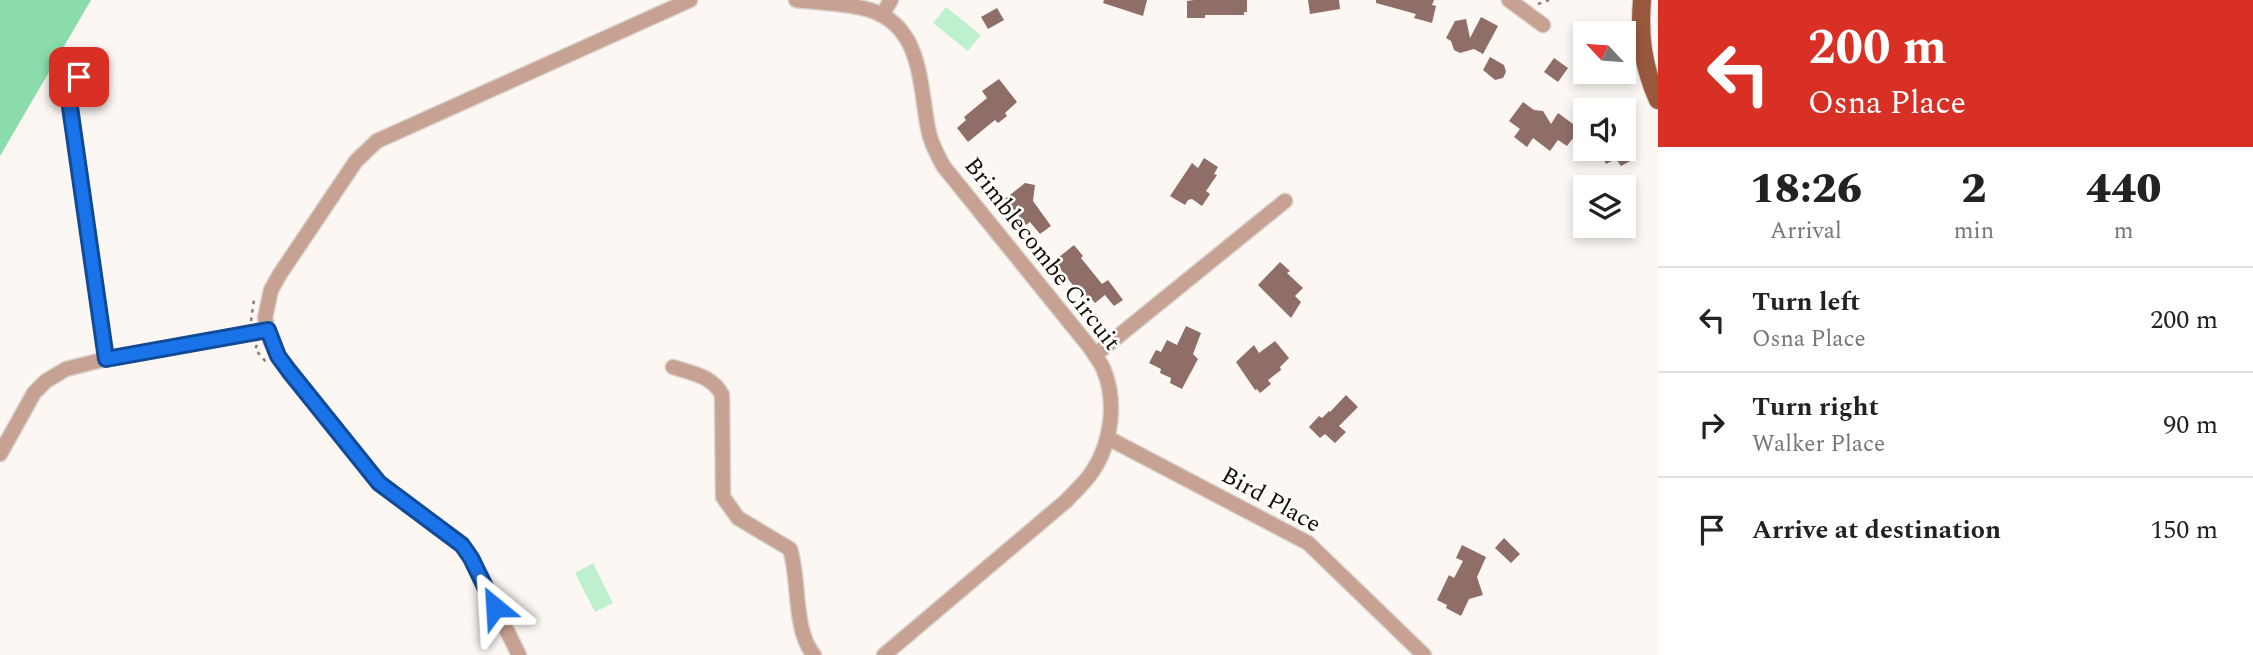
<!DOCTYPE html>
<style>
:root{--surface:#fff;--page:#f2f2f2;--text:#222;--muted:#767676;--line:#e0e0e0}
body{margin:0;font-family:Spectral,serif;background:var(--page);color:var(--text);height:100vh;display:flex;flex-direction:column;font-size:26px;white-space:nowrap}
*{box-sizing:border-box;margin:0}
p{font-size:23px;color:var(--muted)}
.icon{flex:none;width:38px;height:38px;fill:none;stroke:currentColor;stroke-width:2;stroke-linecap:round;stroke-linejoin:round}
.map{position:relative;flex:1;overflow:hidden}
.drawer{display:flex;flex-direction:column;background:var(--surface);width:595px}
.drawer>*{flex:none}
.guide{background:#d93025;color:#fff;overflow:hidden}
.needle{width:46px;rotate:296deg}
.tools{position:absolute;left:1573px;top:21px;display:grid;gap:14px}
.tools a{display:grid;place-items:center;width:63px;height:63px;border-radius:0px;background:var(--surface);box-shadow:0 4px 10px #0003;font-size:35px}
.pin{position:absolute;display:grid;place-items:center;width:60px;height:60px;color:#fff;margin:-30px;border-radius:14px;box-shadow:0 4px 10px #0006}
.me{position:absolute;width:77px;margin:-38px;rotate:333deg;stroke-linejoin:round;filter:drop-shadow(0 0 5px #0008)}
.turn{display:flex;align-items:center;gap:24px;height:147px;padding:0 35px;font-size:32px}
.turn .icon{width:91px;height:91px;stroke-width:2.5}
.turn b{display:block;font-size:49px;line-height:60px}
.eta{display:flex;justify-content:space-evenly;align-items:center;height:119px;text-align:center}
.eta b{font-size:42px;font-weight:800;line-height:49px}
ul{padding:0;list-style:none}
li{display:flex;align-items:center;gap:21px;height:105px;padding:0 35px;border-top:2px solid var(--line)}
li div{flex:1}
li b{display:block;font-size:26px}
li em{font-style:normal}
main{display:flex;flex:1;min-height:0}
.map>svg:first-child{display:block}
</style>
<main>
<div class="map">
<svg width="1658" height="655" viewBox="0 0 1658 655">
<rect width="100%" height="100%" fill="#fcf7f2"/>
<!-- green -->
<g fill="#bef0cf">
<path d="M946,7l35,28 -13,16 -35,-28z"/>
<path d="M593,563l20,40 -18,9 -20,-39z"/>
</g>
<!-- forest -->
<path fill="#8addaa" d="M0,0h91l-91,156z"/>
<!-- building -->
<g fill="#8f6e68">
<path d="M1104,0h43l-4,16 -40,-13z"/>
<path d="M1194,0h53v12h-3v3h-39v3h-18v-17z"/>
<path d="M1308,0h31l1,9 -30,5z"/>
<path d="M1376,0h58l-2,5 4,1 -4,17 -18,-5 2,-4 -40,-11z"/>
<path d="M997,8l7,12 -16,9 -7,-12z"/>
<path d="M1481,17l17,9 -15,28 -9,-5 -14,4 -6,-3 -3,-9 -5,-3 9,-17 11,-2 4,19z"/>
<path d="M1490,57l14,8 2,7 -3,6 -8,2 -12,-10z"/>
<path d="M1554,58l14,10 -10,14 -14,-10z"/>
<path d="M999,79l18,23 -12,11 2,3 -9,7 -3,-3 -27,22 -11,-14 9,-8 -2,-3 23,-19 -5,-7z"/>
<path d="M1523,102l11,8 9,1 8,13 7,-11 22,16 -13,17 -9,-6 -8,11 -17,-13 -6,9 -13,-10 6,-8 -11,-8z"/>
<path d="M1598,149h37l-7,4 4,7 -11,6 -5,-7 -10,5z"/>
<path d="M1204,158l14,9 -4,7 3,1 -11,16 4,3 -8,12 -10,-7 -4,1 -3,5 -15,-9 22,-33 6,5z"/>
<path d="M1025,183l10,2 -2,16 18,25 -11,8 -10,-12 -4,3 -21,-26z"/>
<path d="M1074,245l9,11 -2,2 21,26 6,-4 15,20 -9,6 -9,-11 -10,8 -6,-7 -2,2 -6,-7 -2,2 -25,-32z"/>
<path d="M1280,262l10,9 -3,2 16,15 -8,8 6,6 -10,16 -33,-33z"/>
<path d="M1186,326l15,7 -8,21 5,5 -16,30 -12,-6 1,-5 -11,-5 1,-4 -12,-6 7,-13 5,2 6,-12 10,5z"/>
<path d="M1275,341l14,17 -9,9 1,3 -13,10 3,4 -11,9 -3,-4 -2,1 -19,-28 18,-17 5,8z"/>
<path d="M1346,395l12,12 -19,19 7,6 -11,11 -10,-9 -5,4 -11,-11 10,-11 3,2 7,-7 1,1z"/>
<path d="M1504,538l16,16 -9,9 -16,-15z"/>
<path d="M1462,545l24,12 -9,20 6,18 -14,4 -8,17 -15,-8 1,-3 -10,-5 12,-25 5,3 9,-17 -7,-3z"/>
</g>
<g fill="none" stroke-linecap="round" stroke-linejoin="round">
<!-- minor casing -->
<g stroke="#d8d2cc" stroke-width="17">
<g id="minor">
<path d="M796,0c24,3 51,3 74,10 54,17 49,78 59,123 3,13 9,23 15,34l144,178c5,7 11,15 15,23 14,32 9,75 -11,104 -7,11 -18,20 -26,29l-182,154"/>
<path d="M1509,0l34,25"/>
<path d="M882,15l9,-15"/>
<path d="M79,77l-9,30 36,252"/>
<path d="M1095,355l190,-154"/>
<path d="M673,367c18,6 40,9 49,28l1,102 15,21 52,31c10,31 3,82 24,106"/>
<path d="M1108,438l200,105 116,112"/>
<path d="M0,454l34,-61 12,-12 20,-12 40,-10 162,-29"/>
<path d="M519,655l-48,-97 -9,-13 -83,-62 -101,-127 -7,-14 -6,-24 6,-28 9,-16 76,-113 21,-20 313,-141"/>
</g>
</g>
<!-- major casing -->
<g stroke="#d8d2cc" stroke-width="20">
<path id="major" d="M1642,0c-3,36 1,67 16,100"/>
</g>
<!-- path -->
<g stroke="#857e77" stroke-width="2.5" stroke-dasharray="3.5 5" stroke-linecap="butt">
<path d="M1538,4l11,-4"/>
<path d="M251,321l3,-21"/>
<path d="M257,345l-2,4 11,13"/>
</g>
<!-- minor -->
<use href="#minor" stroke="#c7a192" stroke-width="14"/>
<!-- major -->
<use href="#major" stroke="#98583d" stroke-width="18"/>
</g>
<g fill="none" stroke-linecap="round" stroke-linejoin="round">
<!-- route casing -->
<g stroke="#114b97" stroke-width="18">
<path id="route" d="M79,77l-9,30 36,252 162,-29 10,26 11,15 90,112 83,62 9,13 24,49"/>
</g>
<!-- route -->
<use href="#route" stroke="#1a73e8" stroke-width="12"/>
</g>
<g text-anchor="middle" dominant-baseline="central" stroke-width="5" stroke-linejoin="round" paint-order="stroke">
<!-- street labels -->
<g font-size="24" fill="#181007" stroke="#fff">
<text transform="translate(1042 254) rotate(52)">Brimblecombe Circuit</text>
<text transform="translate(1271 500) rotate(29)">Bird Place</text>
</g>
</g>
</svg>
<div class="tools">
<a><svg class="needle" viewBox="-14 -14 28 28"><path d="M0-13l5 13h-10z" fill="#e53935"/><path d="M0 13l5-13h-10z" fill="#767676"/></svg></a>
<a><svg class="icon" aria-label="sound" viewBox="0 0 24 24"><path d="M4 9h4l5-4v14l-5-4H4zM17 9q2 3 0 6"/></svg></a>
<a><svg class="icon" aria-label="layers" viewBox="0 0 24 24"><path d="M12 4l9 5-9 5-9-5zM3 14l9 5 9-5"/></svg></a>
</div>
<div class="pin" style="left:79px;top:77px;background:#d93025"><svg class="icon" aria-label="arrive" viewBox="0 0 24 24"><path d="M6 21V4h12l-3 4 3 4H6"/></svg></div>
<svg class="me" style="left:495px;top:607px" viewBox="-20 -20 40 40"><path d="M0-17L14 15 0 8-14 15z" fill="#1a73e8" stroke="#fff" stroke-width="4"/></svg>
</div>
<section class="drawer">
<div class="guide">
<div class="turn"><svg class="icon" aria-label="left" viewBox="0 0 24 24"><path d="M17 20v-9H6M10 6l-5 5 5 5"/></svg><div><b>200 m</b>Osna Place</div></div>
</div>
<div class="eta">
<div><b>18:26</b><p>Arrival</p></div>
<div><b>2</b><p>min</p></div>
<div><b>440</b><p>m</p></div>
</div>
<ul>
<li><svg class="icon" aria-label="left" viewBox="0 0 24 24"><path d="M17 20v-9H6M10 6l-5 5 5 5"/></svg><div><b>Turn left</b><p>Osna Place</p></div><em>200 m</em></li>
<li><svg class="icon" aria-label="right" viewBox="0 0 24 24"><path d="M7 20v-9h11M14 6l5 5-5 5"/></svg><div><b>Turn right</b><p>Walker Place</p></div><em>90 m</em></li>
<li><svg class="icon" aria-label="arrive" viewBox="0 0 24 24"><path d="M6 21V4h12l-3 4 3 4H6"/></svg><div><b>Arrive at destination</b></div><em>150 m</em></li>
</ul>
</section>
</main>
